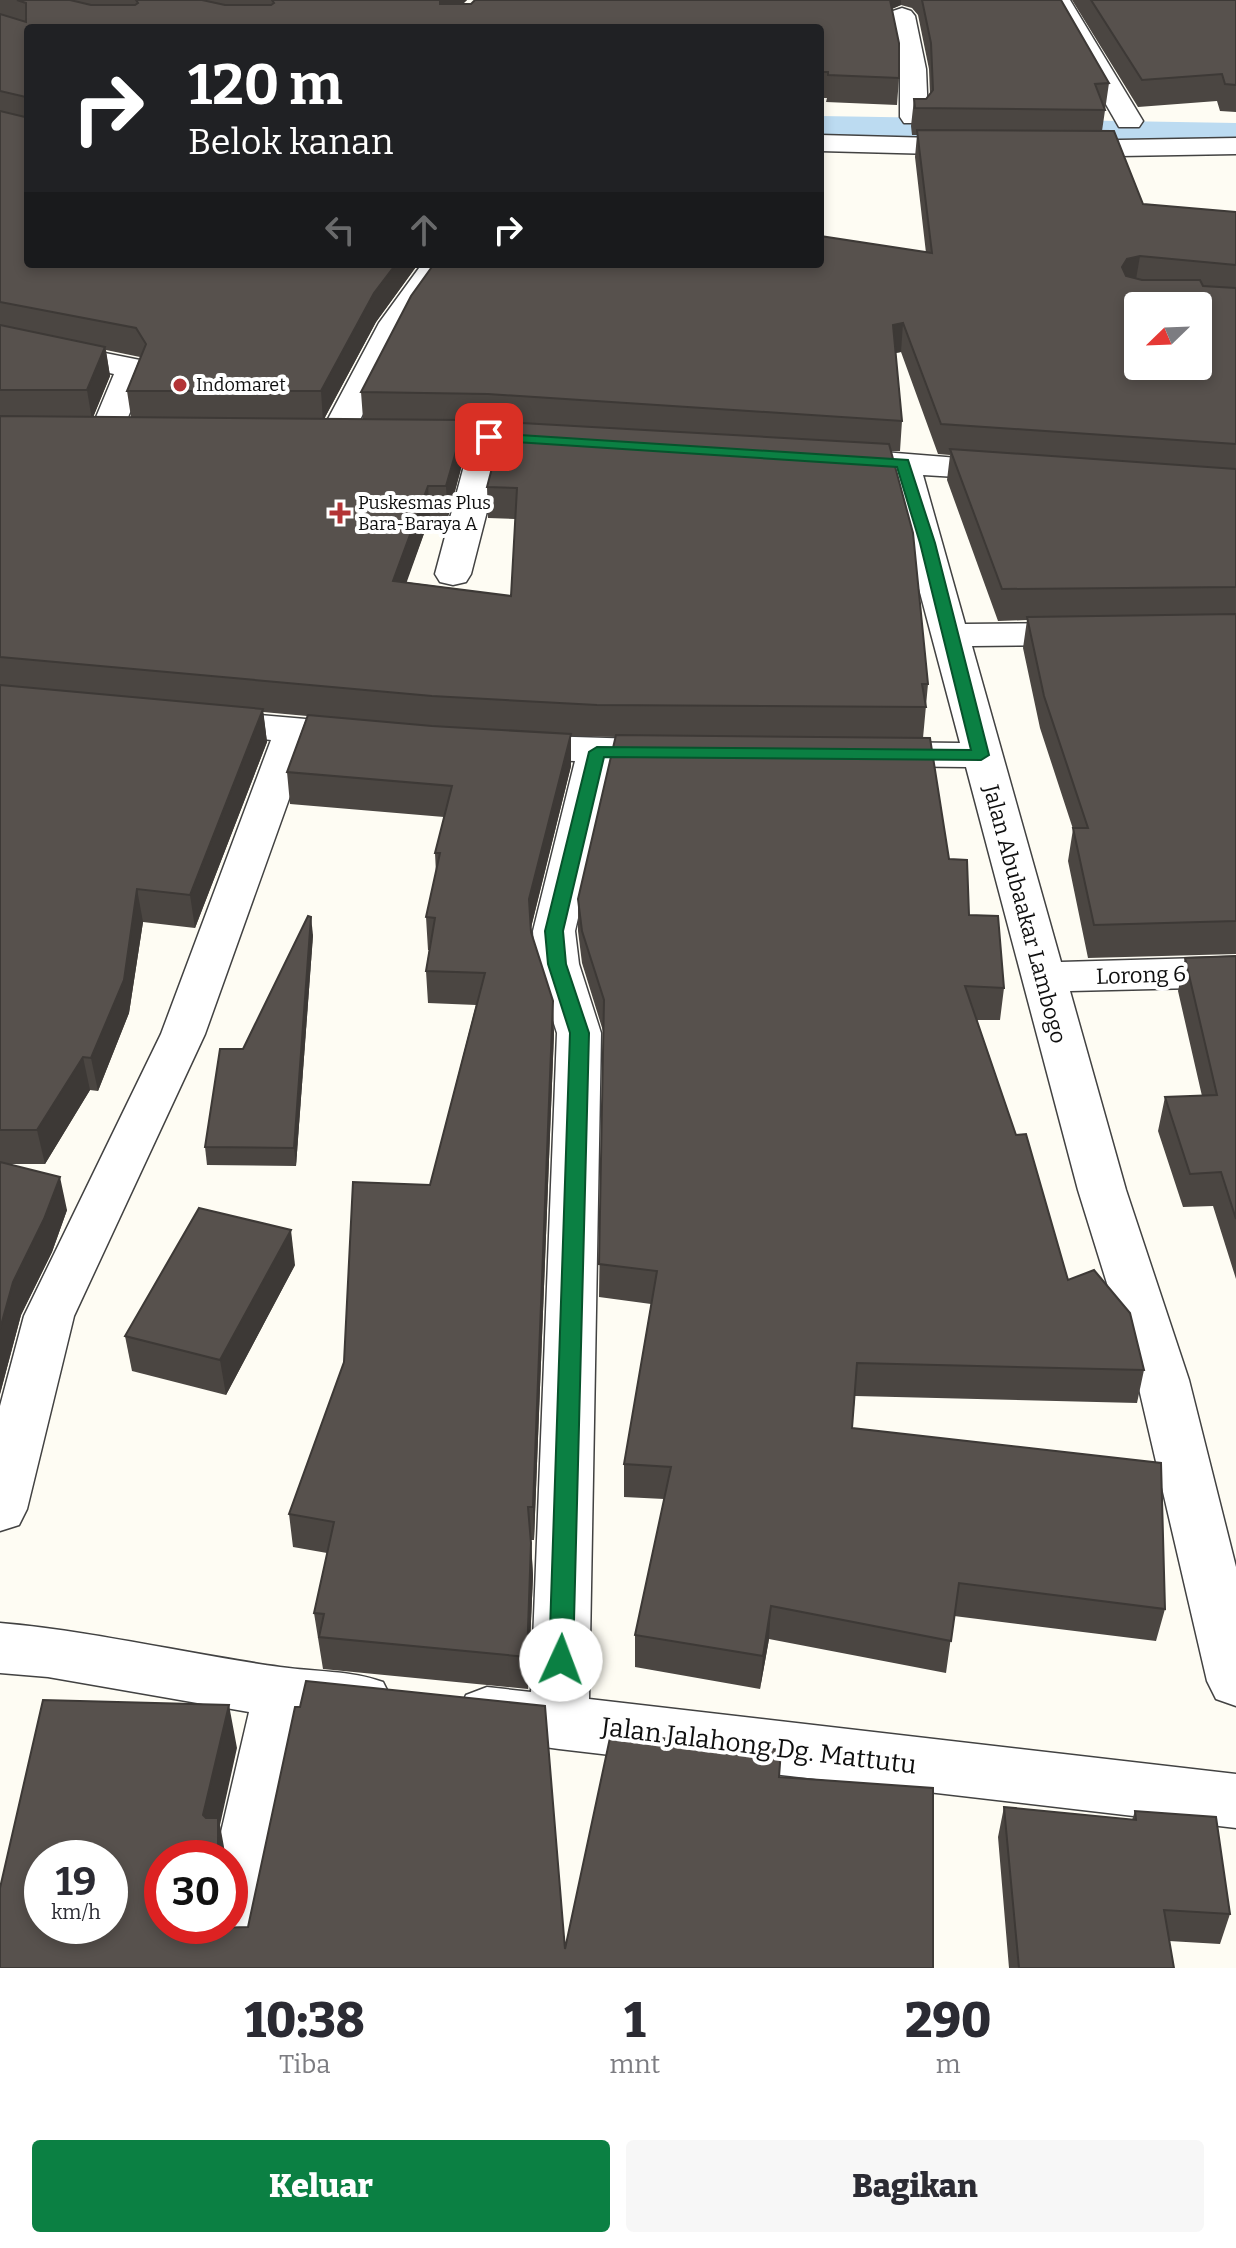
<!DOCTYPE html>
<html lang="id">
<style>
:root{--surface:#fff;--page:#f7f7f7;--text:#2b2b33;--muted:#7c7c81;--accent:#0b8043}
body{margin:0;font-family:Bitter,serif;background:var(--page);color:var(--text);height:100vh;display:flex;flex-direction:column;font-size:30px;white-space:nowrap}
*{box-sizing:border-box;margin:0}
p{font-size:26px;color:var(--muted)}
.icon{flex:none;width:44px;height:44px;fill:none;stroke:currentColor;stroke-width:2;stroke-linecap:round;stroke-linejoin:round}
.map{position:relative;height:1968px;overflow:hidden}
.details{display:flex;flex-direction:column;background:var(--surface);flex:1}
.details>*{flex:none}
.top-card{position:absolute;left:24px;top:24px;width:800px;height:244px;border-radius:8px;box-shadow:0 4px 12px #0003;background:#202124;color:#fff;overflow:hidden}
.needle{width:52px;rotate:247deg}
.fabs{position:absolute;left:1124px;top:292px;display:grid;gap:16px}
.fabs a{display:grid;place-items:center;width:88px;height:88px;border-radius:8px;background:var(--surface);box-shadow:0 4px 12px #0003;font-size:40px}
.speed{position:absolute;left:24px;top:1840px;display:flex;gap:16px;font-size:40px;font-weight:700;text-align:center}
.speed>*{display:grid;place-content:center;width:104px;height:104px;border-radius:50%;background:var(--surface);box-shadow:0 4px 12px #0003;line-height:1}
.speed small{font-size:20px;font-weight:400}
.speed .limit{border:12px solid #d22;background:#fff;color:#111}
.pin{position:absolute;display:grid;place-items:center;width:68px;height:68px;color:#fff;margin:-34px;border-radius:16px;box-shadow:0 4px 12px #0006}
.me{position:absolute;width:88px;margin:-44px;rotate:2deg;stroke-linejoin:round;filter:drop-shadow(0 0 6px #0008)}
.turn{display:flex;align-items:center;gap:28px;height:168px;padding:0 32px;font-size:36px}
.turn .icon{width:104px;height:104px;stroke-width:2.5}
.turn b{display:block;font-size:56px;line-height:68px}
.lanes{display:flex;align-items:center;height:76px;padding:0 32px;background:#0003;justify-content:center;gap:40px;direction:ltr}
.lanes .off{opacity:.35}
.eta{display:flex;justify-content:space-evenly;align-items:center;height:136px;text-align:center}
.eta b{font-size:48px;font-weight:800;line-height:56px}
.action{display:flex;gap:16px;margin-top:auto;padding:16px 32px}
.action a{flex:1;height:92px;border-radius:8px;background:var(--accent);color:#fff;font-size:32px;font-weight:800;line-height:92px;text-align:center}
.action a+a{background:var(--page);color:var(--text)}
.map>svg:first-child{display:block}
</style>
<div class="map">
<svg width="1236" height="1968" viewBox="0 0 1236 1968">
<rect width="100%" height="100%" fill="#fefcf3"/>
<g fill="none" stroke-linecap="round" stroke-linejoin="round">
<!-- canal -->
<path fill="#bcdbf1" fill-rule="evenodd" d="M820,116l416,7v24l-416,-7z"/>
<!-- minor casing -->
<g stroke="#424242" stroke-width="3">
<g id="minor">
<path d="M1046,0h24l73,121 -4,6h-20z"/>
<path d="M902,8l9,3 4,5 11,53 2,48 -4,6h-20l-4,-6v-48l-11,-53 4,-5z"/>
<path d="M820,135l154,4 10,2 4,6 -4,6 -10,2 -154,-4z"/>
<path d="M1236,138v16l-174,3 -10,-2 -4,-6 4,-6 10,-2z"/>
<path d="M422,264h30l-42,59 -61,118 -12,3 -12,-3 -5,-7 59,-111z"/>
<path d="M0,332l140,28 7,12 -29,69 -12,3 -12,-3 -5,-7 25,-60 -114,-24z"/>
<path d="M406,425l155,6 12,3 5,7 -5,7 -12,3 -58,-2 -32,125 -5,8 -13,3 -13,-3 -5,-8 34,-127 -75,-5 -5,-7 5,-7z"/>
<path d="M833,448l187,15 5,7 -5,7 -12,3 -85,-5 42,149 121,-1 13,3 6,8 -6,8 -13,3 -114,1 89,316 175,-5v30l-166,4 56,199 63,190 47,187v139l-20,-7 -9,-18 -70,-301 -59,-190 -112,-423 -91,-1 -14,-4 -6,-8 6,-8 14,-4 85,1 -72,-271 -67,-7 -5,-7 5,-7z"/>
<path d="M204,710l159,14 14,4 6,8 -6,8 -14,4 -54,-5 -104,291 -131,282 -47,193 -8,16 -19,6v-125l24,-90 137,-282 110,-294 -81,-10 -5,-8 5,-8z"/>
<path d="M511,735l159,5 14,4 6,8 -6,8 -14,4 -56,-2 -39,169 4,33 22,69 -12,666 647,75v54l-677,-79 -72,-10 -21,-8 -8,-18 8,-18 21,-8 44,5 26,-659 -22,-69 -2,-33 42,-170 -64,-2 -14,-4 -6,-8 6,-8z"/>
<path d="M0,1623c94,8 187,31 280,44 35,5 70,3 103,15l9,18 -9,18 -20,8 -58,-6 -52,248h-64l10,-42h31v-68h-15l34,-146 -201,-35 -48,-4z"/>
</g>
</g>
<!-- minor -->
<use href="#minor" fill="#fff" fill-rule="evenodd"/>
</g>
<!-- wall -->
<g fill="#4b4642" fill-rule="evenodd">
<path d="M0,0h467l-5,4h9l5,-4h585l48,83 -7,48 41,73 93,8v742l-148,4 -20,-97 5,-32 -33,-101 -17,-80 4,-28 -29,1 -51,-141 3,-25 -12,-1 -37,-102 -6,1 7,68 -2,30h-9l37,233 -5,54 26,121 20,56 35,73 -4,32h-23l39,115 52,145 76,90 -7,33 -282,-7 -3,32 313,181 -9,32 -202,-25 -8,57 -177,-34 -9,50 -125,-22v-32l29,-136 -40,-2v-33l27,-160 -52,-7 4,-266 -21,-68 -4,-32v-32l38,-162 -45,-1v30l-40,162 23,105 -20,507h-3l2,36 -5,113 -205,-20 -9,-56 13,-60 -34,-6 -4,-33 141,-329 46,-180 -48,-2 -2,-32 3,-21h-1l-2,-33 10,-44 -1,-20 9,-36 -154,-13 -3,-32 20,-56 -44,-4 4,30 -72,186 -52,-6 -14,91 -31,78 -8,-1 -45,74h-38l60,46 -15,42 -31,63 -21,79zM901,5l11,3 6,7 11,54 1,25 -4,5h-12l-3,27 1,9h5l-2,22 11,96 -565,139 2,27h-39l52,-97 42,-58h-390l792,-236v70h7l-1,4 71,3 2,-27 -7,-69zM106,350l34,7 -13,34 4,26h-38l17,-41zM465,424l38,1 -16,62 1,31 27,1 -4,77 -105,-14 24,-65h18l18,-67z"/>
<path d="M1072,0h164v112l-16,-1 -3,-10 -79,6z"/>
<path d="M313,935l-17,231 -89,-1 -2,-18 38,-98z"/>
<path d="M1236,956v323l-23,-73 -30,1 -25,-76 7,-34 37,-1 -24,-105 7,-33z"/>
<path d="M295,1265l-69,130 -94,-24 -7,-35z"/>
<path d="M1004,1807l128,13 3,-9 95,103 -10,30 -51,-3 5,27h-165l-11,-131z"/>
</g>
<!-- shaded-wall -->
<g fill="#3d3936">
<path d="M440,0h27l-26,26z"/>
<path d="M887,0h14v5l-10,4z"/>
<path d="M1140,256l-5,29 -12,3 -1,-21 5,-8z"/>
<path d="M396,264h22l-42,58 -53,99 -2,-30 53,-98z"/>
<path d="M903,323l-2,29 -11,2 3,-29z"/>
<path d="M105,347l5,29 -18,44 -5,-30z"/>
<path d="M465,420l1,30 -18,67 -2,-31z"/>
<path d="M428,486l2,31 -34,95 -3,-31z"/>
<path d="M263,709l4,33 -72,186 -5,-33z"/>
<path d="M571,734v32l-41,165 -1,-32z"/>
<path d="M137,889l6,33 -14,91 -31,78 -7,-33z"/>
<path d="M311,917l2,18 -17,231 -2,-18z"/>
<path d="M553,1001l1,32 -20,507 -1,-33z"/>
<path d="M83,1057l7,33 -45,74 -8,-34z"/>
<path d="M60,1177l7,33 -15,42 -31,63 -21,79v-65l13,-47z"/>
<path d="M291,1230l4,35 -69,130 -6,-35z"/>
<path d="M531,1543l2,33 -5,113 -1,-32z"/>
<path d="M771,1606l-2,33 -9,50 3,-33z"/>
<path d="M229,1705l8,43 -17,77 6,33h-8l-15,-43z"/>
<path d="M176,1926h21l-11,41z"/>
</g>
<!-- building -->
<g fill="#57514d" stroke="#3d3936" stroke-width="2" fill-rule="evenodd">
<path d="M17,0h53l21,5h44l3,-2 -2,-3h66l23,5h46l3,-2 -2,-3h168v4h31l4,-4h415l9,43v35l-71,-3v-3h-8v-44h-792v236h368l-22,29 -53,98h-194l19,-47 -10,-16 -136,-26v-191l25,6 1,-20 -26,-6v-77l26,8v-19z"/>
<path d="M922,0h139l48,83 -14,1 10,26 -190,-2 -1,-9h12l7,-9 -2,-47z"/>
<path d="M1091,0h145v85l-11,-1 -3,-10 -80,6z"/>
<path d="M917,130l197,1 29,73 93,8v53l-96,-9 -13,3 -5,8 4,9 16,4h58l3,6 33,2v156l-295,-20 -38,-101 -10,2 9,96 -414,-27 -127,-2 50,-96 23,-32h386v-28l112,17zM1138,306h60v60h-60z"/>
<path d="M0,325l105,22 -18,43h-87z"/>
<path d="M0,416l465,4 -19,66h-18l-35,95 118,15 6,-108 -30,-1 17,-65 385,22 24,89 15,151h-6l4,23 -329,-2 -165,-9 -432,-39z"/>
<path d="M950,449l286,20v118l-234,2z"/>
<path d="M1236,614v307l-142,4 -21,-97h15l-44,-132 -17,-79z"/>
<path d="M0,685l263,24 -73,186 -53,-6 -13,91 -33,78 -8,-1 -46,73h-37z"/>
<path d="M308,715l124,11 139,8 -42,165 2,33 22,69 -20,506h-5l3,36 -4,114 -208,-20 5,-23 -10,-1 20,-91 -45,-8 55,-152 9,-180 77,3 55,-212 -59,-2 9,-53 -9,-1 14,-64h-5l17,-67 -165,-14z"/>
<path d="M616,735l314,3 19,121 18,1 2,55 29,1 6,72 -39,-2 51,149 10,-1 42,146 26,-10 36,43 14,57 -287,-7 -5,65 309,35 4,146 -206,-26 -8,58 -180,-35 -8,50 -128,-21 36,-168 -47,-3 33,-193 -58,-7 5,-264 -22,-69 -4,-32z"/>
<path d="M308,916l3,1 -17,231 -89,-1 15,-98h23z"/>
<path d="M1236,956v263l-15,-47 -31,2 -25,-77 52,-2 -32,-137z"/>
<path d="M0,1162l60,15 -16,42 -31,63 -13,47z"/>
<path d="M199,1208l92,22 -71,130 -95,-24z"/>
<path d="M306,1681l239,25 20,243 46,-216 170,17 -2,27 154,11v180h-933v-80l43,-188 186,5 -26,110 3,3h12v40h-56v68h14l3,3 69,-2 47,-220h5zM42,1858h68v68h-68z"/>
<path d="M1004,1807l132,13 -1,-9 81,6 14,97 -66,-4 10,58h-155z"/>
</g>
<!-- route -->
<path fill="#0b8043" stroke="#07532c" stroke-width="2" d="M489,433l419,27 27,83 54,212 -8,5 -377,-3 -41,174 3,33 23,69 -16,627 -4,7 -8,3 -8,-3 -4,-7 21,-627 -22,-69 -3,-33 44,-179 8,-5 374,3 -51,-207 -23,-76 -412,-27 -2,-3z"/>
<!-- markers -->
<g fill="#b33436" stroke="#fff" stroke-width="3">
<circle cx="180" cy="385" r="8"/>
<path d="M336 501h8v8h8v8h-8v8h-8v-8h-8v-8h8z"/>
</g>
<g text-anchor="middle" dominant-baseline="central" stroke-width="8" stroke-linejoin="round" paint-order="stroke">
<!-- far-poi labels -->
<g font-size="18" fill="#0f0f0f" stroke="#fff" text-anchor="start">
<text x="196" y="385">Indomaret</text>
<text x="358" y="503">Puskesmas Plus<tspan x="358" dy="21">Bara-Baraya A</tspan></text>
</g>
<!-- street labels -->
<g font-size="22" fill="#0f0f0f" stroke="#fff">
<text transform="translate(1025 914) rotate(75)">Jalan Abubaakar Lambogo</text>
<text transform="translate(1141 975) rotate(-2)">Lorong 6</text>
</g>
<!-- near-street labels -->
<g font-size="26" fill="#0f0f0f" stroke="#fff">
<text transform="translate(759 1746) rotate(7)">Jalan Jalahong Dg. Mattutu</text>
</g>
</g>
</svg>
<div class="fabs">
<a><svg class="needle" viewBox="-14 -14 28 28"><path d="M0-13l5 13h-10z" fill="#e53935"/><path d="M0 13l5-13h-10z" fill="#7c7c81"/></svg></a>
</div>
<div class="speed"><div>19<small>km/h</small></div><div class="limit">30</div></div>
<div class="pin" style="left:489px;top:437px;background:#d93025"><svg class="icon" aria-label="arrive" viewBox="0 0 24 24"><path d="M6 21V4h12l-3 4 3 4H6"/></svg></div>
<svg class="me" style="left:561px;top:1660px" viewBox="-20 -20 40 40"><circle r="19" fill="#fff"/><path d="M0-13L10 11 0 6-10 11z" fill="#0b8043"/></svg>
<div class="top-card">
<div class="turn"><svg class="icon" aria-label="right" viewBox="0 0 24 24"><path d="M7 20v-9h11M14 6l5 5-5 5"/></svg><div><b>120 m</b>Belok kanan</div></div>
<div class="lanes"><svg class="icon off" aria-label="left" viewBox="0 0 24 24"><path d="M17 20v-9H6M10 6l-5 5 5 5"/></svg><svg class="icon off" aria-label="ahead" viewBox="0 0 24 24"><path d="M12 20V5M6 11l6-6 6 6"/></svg><svg class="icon" aria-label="right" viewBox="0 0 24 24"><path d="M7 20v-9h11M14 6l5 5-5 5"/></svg></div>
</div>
</div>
<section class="details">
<div class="eta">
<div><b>10:38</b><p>Tiba</p></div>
<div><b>1</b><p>mnt</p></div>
<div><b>290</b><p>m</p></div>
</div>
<div class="action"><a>Keluar</a><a>Bagikan</a></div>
</section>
